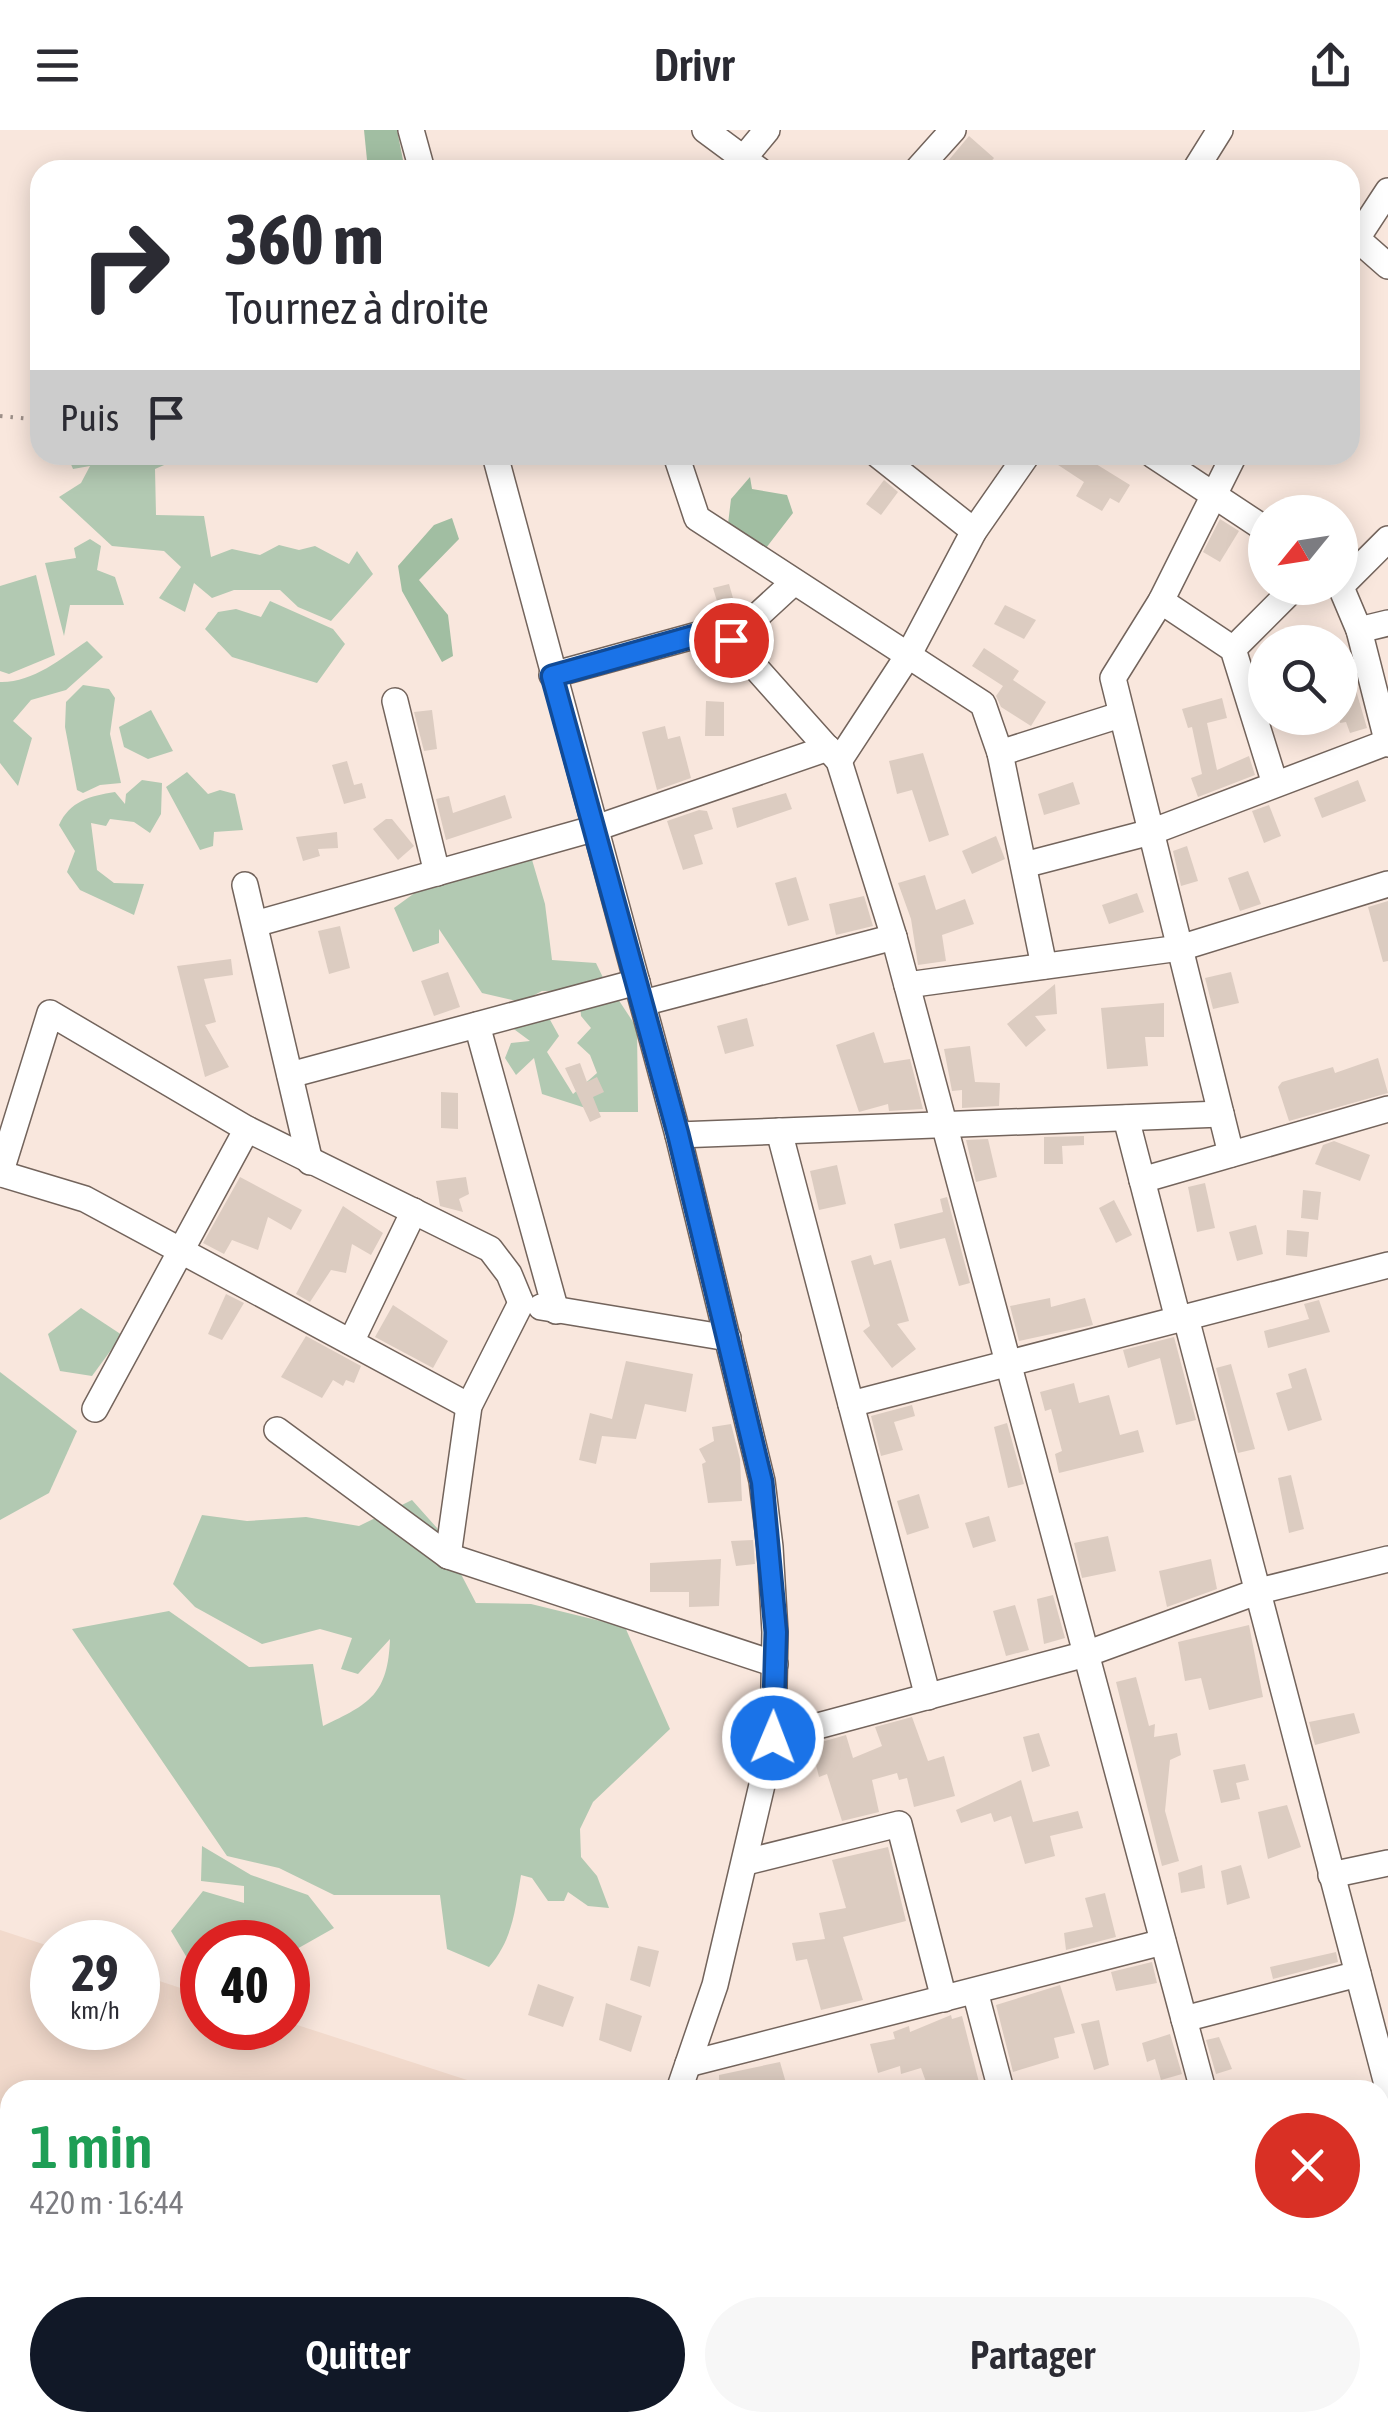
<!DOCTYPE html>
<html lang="fr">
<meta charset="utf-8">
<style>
:root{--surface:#fff;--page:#f7f7f7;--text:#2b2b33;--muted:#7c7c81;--accent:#111827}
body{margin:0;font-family:"Asap Condensed",sans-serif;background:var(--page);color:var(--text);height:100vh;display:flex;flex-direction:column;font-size:38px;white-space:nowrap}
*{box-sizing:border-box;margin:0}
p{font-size:32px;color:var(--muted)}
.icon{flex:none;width:55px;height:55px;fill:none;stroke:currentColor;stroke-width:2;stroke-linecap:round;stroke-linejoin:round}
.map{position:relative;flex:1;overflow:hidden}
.sheet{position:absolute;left:0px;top:1950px;width:1390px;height:352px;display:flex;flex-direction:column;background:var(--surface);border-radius:30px 30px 0 0;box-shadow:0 5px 25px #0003}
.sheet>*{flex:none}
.top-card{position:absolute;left:30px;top:30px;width:1330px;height:305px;border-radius:30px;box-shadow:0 5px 25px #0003;background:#fff;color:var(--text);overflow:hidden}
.needle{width:65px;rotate:240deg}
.tools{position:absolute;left:1248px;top:365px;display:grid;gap:20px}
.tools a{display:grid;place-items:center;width:110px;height:110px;border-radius:50%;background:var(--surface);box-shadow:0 5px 25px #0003;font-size:50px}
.speed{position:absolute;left:30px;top:1790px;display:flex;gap:20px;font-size:50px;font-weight:700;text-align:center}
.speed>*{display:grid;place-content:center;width:130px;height:130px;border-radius:50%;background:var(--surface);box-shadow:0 5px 25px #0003;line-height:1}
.speed small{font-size:25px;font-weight:400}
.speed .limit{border:15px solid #d22;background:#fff;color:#111}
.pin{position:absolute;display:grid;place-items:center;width:85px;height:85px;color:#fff;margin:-42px;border:5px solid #fff;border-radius:50%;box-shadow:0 2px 10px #0007}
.me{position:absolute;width:110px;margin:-55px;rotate:1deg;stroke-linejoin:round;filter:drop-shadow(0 0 8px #0008)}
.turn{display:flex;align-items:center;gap:35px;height:210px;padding:0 30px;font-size:45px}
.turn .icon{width:130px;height:130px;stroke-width:2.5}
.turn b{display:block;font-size:70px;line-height:85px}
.then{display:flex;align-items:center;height:95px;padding:0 30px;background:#0003;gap:20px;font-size:38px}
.round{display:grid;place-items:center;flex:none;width:105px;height:105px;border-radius:52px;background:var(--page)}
.overview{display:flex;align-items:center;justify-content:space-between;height:170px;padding:0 30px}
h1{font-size:60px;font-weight:600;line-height:75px;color:#1e9e55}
.action{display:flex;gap:20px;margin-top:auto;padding:20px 30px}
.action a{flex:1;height:115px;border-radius:60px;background:var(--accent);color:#fff;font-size:40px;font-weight:600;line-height:115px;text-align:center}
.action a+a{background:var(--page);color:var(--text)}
header{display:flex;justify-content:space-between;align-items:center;height:130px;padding:0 30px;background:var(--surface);font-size:45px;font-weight:600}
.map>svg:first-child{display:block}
</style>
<header><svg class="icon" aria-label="menu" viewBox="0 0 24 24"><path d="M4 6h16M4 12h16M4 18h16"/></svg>Drivr<svg class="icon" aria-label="share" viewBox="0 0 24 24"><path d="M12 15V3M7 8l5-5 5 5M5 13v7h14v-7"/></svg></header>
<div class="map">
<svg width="1388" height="2301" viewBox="0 0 1388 2301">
<rect width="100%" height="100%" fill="#f9e7dd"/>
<!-- built -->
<path fill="#f2dacc" d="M0,1800l52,17v81h86v-54l64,21v33h86v-6l210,68h-488v332l530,1 -3,8h-537z"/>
<!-- green -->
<g fill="#b2c9b2">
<path d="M67,325h120l-32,14 1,46 48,1 7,41 21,-8 28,6 19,-10 20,5 16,-4 34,18 8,-13 16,23 -42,47 -33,-14 -18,-17h-46l-22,8 -18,-15 -9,29 -26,-14 22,-31 -17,-16 -52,-5 -53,-49 22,-14 9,-17 -17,3z"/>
<path d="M90,409l11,7 -4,24 18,7 9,28h-54l-6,31 -19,-73 31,-5 -2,-10z"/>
<path d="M36,445l19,80 -46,19 -9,-3v-85z"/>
<path d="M270,471l63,28 12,15 -28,39 -85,-26 -27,-28 13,-17 18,-3 25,8z"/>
<path d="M87,511l16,16 -37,33 -35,10 -18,21 19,17 -14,48 -18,-23v-81c32,1 61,-23 87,-41z"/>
<path d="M83,555l26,4 6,9 -5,36 11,49 -21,2 -17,8 -6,-3 -12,-63 1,-25z"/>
<path d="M151,580l22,41 -25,8 -24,-12 -5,-20z"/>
<path d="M187,642l21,22 12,-4 15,4 8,36 -29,2 -1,14 -13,4 -34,-63z"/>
<path d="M142,650l20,3 -1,31 -11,19 -16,-11 -24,-3 -4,7 -15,-3 6,47 17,13 30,1 -10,31 -54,-25 -13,-18 8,-21 -16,-26c11,-24 31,-29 56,-33l10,12 1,-10z"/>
<path d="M530,723l15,51 7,56 44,3 13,27 -67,1 -21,11 -39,-9 -43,-64v14l-26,9 -19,-44 44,-32z"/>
<path d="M616,866l21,32 1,84h-40l-56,-18 -8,-36 -18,17 -11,-17 6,-15 19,-2 -30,-22 44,-10 15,27 -12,16 26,42 24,-21 -7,-18 -13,-12 14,-15 -10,-12 -1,-13z"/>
<path d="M81,1178l41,27 -30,41 -32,-5 -12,-37z"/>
<path d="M0,1242l77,59 -28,62 -49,27z"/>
<path d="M412,1370l25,28 39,75 55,1 94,23 45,102 -77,73 -13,27 1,28 16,19 12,32 -21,-2 -20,-14 -4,9h-16l-16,-23 -11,-3c-6,35 -8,64 -32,92l-42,-18 -7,-54h-106l-55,-27 -52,-12 -155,-227 97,-18 80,56 64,-3 10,62c47,-22 65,-32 67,-87l-32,35 -17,-5 11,-31 -32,-9 -58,15 -67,-37 -22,-23 29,-69 45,6 59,-4 53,9z"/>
<path d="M202,1716l49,29 57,20 26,33 -46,26v-12h-86v41l-31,-52 32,-40 41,12v-17l-43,-5z"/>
</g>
<!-- forest -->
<g fill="#a1bea2">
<path d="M364,0h33l8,40h-37z"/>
<path d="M750,347l2,12 35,6 6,18 -27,35 -38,-24 3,-25z"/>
<path d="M452,388l7,21 -40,41 29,35 5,41 -11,6 -40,-71 -4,-25 36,-41z"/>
</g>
<!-- building -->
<g fill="#dcccc1">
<path d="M969,6l25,22 -10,12h-25l-11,-9z"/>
<path d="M1043,325h59l-6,9 34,21 -11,18 -9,-5 -8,13 -26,-15 8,-14z"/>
<path d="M884,350l14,12 -17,23 -15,-11z"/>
<path d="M1220,389l19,12 -19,31 -17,-10z"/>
<path d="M729,454l8,28 -15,6 -9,-30z"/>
<path d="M1005,475l31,15 -12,19 -30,-15z"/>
<path d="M984,518l35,23 -6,9 33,22 -15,24 -30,-19 -5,-11 7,-10 -31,-20z"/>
<path d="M1340,519h4l23,79 -17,5 -4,-11 -6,1z"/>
<path d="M1222,568l5,20 -20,5 10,47 32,-14 6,19 -57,22 -7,-19 11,-4 -10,-47 -4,1 -6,-19z"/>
<path d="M706,571l18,1v34h-19z"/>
<path d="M432,580l5,39 -13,2 -10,-39z"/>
<path d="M665,596l3,13 12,-3 11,42 -34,12 -15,-58z"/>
<path d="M923,623l26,82 -20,7 -17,-52 -15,4 -8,-33z"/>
<path d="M347,631l7,24 8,-2 4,15 -22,6 -12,-39z"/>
<path d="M1358,650l8,21 -44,17 -8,-20z"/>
<path d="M1073,652l7,22 -36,11 -6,-21z"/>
<path d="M786,663l6,16 -55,19 -5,-20z"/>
<path d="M505,665l7,23 -66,22 -10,-41 13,-3 4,17z"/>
<path d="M1269,675l12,31 -17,7 -12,-32z"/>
<path d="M699,680l8,1 6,18 -19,6 9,29 -20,6 -16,-49z"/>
<path d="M386,689h6l22,27 -16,14 -25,-31z"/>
<path d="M337,702l1,16 -20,1 2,7 -17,5 -7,-24z"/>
<path d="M996,706l9,23 -33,15 -10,-23z"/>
<path d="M1187,716l11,35 -17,5 -8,-35z"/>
<path d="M1248,741l13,33 -21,7 -12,-33z"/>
<path d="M925,745l11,35 29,-11 9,25 -32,11 4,26 -28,4 -7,-46 -13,-36z"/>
<path d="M796,747l13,43 -21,6 -13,-43z"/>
<path d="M1137,763l7,19 -35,12 -7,-19z"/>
<path d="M864,766l9,30 -37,9 -7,-31z"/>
<path d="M1388,771v60l-5,1 -15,-55z"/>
<path d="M340,796l10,42 -21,6 -11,-43z"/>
<path d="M231,829l2,16 -29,4 12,43 -11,3 24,42 -24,10 -28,-111z"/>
<path d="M448,842l12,35 -26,9 -13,-35z"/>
<path d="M1231,842l8,31 -26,6 -8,-31z"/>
<path d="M1055,854l2,30 -22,2 11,14 -20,17 -19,-23z"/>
<path d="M1164,873v34h-19l3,29 -41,3 -6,-61z"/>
<path d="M747,888l7,28 -29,8 -8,-28z"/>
<path d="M874,902l10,31 26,-4 13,50 -34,2 -1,-7 -29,8 -23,-67z"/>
<path d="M970,916l5,36 25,1 -1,23 -37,2v-18l-10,1 -8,-42z"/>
<path d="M1378,928l10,35 -99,28 -11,-34 4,-5 51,-15 2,6z"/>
<path d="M580,933l7,19 10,-5 7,15 -11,5 8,20 -11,5 -25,-54z"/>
<path d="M441,962l17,1v36l-17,-1z"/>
<path d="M1084,1006v9l-22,1 1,18h-19v-27z"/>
<path d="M988,1009l9,38 -21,5 -10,-42z"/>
<path d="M1334,1011l36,14 -10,26 -45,-17 8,-19z"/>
<path d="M837,1035l9,39 -27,6 -9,-39z"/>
<path d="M240,1047l62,33 -11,20 -23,-13 -10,33 -26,-10 -8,14 -21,-11z"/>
<path d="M466,1047l3,17 -10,5 4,13 -23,-6 -4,-25z"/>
<path d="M1205,1053l10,45 -18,4 -9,-45z"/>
<path d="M1303,1060l18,2 -3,28 -17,-2z"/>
<path d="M947,1067l23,86 -11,3 -14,-48 -45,11 -6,-25 49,-12 -3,-13z"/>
<path d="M1114,1070l18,35 -16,8 -17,-35z"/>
<path d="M343,1076l40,27 -12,22 -19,-11 -6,29 -15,-3 -21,32 -14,-8z"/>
<path d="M1256,1095l7,29 -26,7 -8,-29z"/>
<path d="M1287,1100l22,2 -2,25 -21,-2z"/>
<path d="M871,1125l3,10 17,-5 18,61 -12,3 19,25 -24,19 -29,-37 7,-5 -19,-65z"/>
<path d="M226,1164l18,9 -22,37 -14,-6z"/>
<path d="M1050,1168l1,9 34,-9 8,27 -74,16 -9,-35z"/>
<path d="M1319,1170l11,32 -62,16 -4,-17 45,-12 -5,-15z"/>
<path d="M393,1175l55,36 -15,27 -58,-31z"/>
<path d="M306,1206l55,30 -7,17 -8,-3 -3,6 -10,-6 -11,18 -41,-21z"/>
<path d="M1174,1207l22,83 -20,5 -16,-67 -32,10 -5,-18z"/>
<path d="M626,1231l67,13 -7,38 -41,-8 -9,35 -34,-3 -6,28 -17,-4 11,-47 22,6z"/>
<path d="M1231,1234l24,85 -17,4 -22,-85z"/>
<path d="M1306,1238l16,52 -34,11 -12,-38 16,-5 -4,-14z"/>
<path d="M1074,1253l5,20 30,-8 11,40 18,-5 6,22 -85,21 -4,-19 7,-3 -11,-42 -6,2 -5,-19z"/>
<path d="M912,1275l3,11 -21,6 9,28 -22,6 -10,-40z"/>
<path d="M1007,1293l17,61 -16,4 -14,-61z"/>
<path d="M731,1294l9,35 2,42 -34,2 -6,-39 4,-2 -7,-13 15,-8 -2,-14z"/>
<path d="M1291,1345l13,54 -15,4 -11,-55z"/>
<path d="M919,1364l10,34 -22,7 -10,-34z"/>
<path d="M989,1386l7,25 -23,7 -8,-25z"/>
<path d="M1108,1406l8,35 -34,7 -8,-35z"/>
<path d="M753,1410l2,24 -19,2 -5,-25z"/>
<path d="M721,1429l-2,47 -30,1v-15h-39v-29z"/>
<path d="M1211,1429l6,30 -50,18 -8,-36z"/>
<path d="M1053,1465l12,43 -21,6 -7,-45z"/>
<path d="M1015,1475l14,45 -23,6 -13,-45z"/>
<path d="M1249,1495l14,72 -54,13 -8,-32 -16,3 -7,-39z"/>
<path d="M1136,1547l13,49 6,-2 -1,13 23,-4 4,22 -11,5 -5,51 14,50 -17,5 -46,-184z"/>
<path d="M1354,1583l6,20 -45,12 -6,-23z"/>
<path d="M912,1587l16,44 16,-5 11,40 -41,11 -7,-29 -8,2 -2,-7 -25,7 7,32 -37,9 -15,-47 -8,3 -8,-32 35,-10 7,23 29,-12 -7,-19z"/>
<path d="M1039,1603l11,33 -18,6 -9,-35z"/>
<path d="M1245,1634l4,16 -13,3 4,16 -19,4 -8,-33z"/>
<path d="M1021,1650l12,42 45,-11 5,17 -33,8 5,20 -30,8 -14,-48 -17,6 -3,-9 -30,10 -5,-13z"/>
<path d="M1287,1675l14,42 -33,12 -10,-47z"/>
<path d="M888,1717l18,74 -63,16 20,63 -42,10 -14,-51 -11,2 -4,-18 33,-4 -6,-26 27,-5 -14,-48z"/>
<path d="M1202,1735l3,23 -24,5 -3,-20z"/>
<path d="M1241,1735l9,33 -23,7 -6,-34z"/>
<path d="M1105,1763l11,44 -50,13 -2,-17 29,-6 -8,-29z"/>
<path d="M638,1816l21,5 -9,36 -20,-7z"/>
<path d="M1336,1822l2,10 -65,17 -3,-12z"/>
<path d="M1152,1832l5,21 -41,8 -5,-19z"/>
<path d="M538,1854l36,13 -11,30 -35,-12z"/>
<path d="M1060,1855l15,48 -21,5 5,20 -46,14 -17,-67z"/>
<path d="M606,1873l36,13 -11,36 -32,-12z"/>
<path d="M951,1885l1,4 10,-3 19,74h-52l-8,-22 -20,6 -1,-8 -22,7 -8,-29 25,-5 -2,-7 16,-6 1,6z"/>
<path d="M1099,1890l10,45 -15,5 -13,-46z"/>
<path d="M1170,1904l12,40 -21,6 -6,-21 -8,3 -5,-19z"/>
<path d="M1219,1907l13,32 -16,5 -10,-34z"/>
<path d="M780,1932l8,28h-69v-15z"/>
</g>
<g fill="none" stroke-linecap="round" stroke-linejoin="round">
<!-- minor casing -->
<g stroke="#73645c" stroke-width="28">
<g id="minor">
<path d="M411,0l11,40"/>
<path d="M705,0l54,40"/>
<path d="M743,29l24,-29"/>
<path d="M917,40l36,-40"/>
<path d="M1195,40l25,-40"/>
<path d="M1356,108l32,28"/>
<path d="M1350,119l38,-58"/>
<path d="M495,325l183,680 84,346 8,66 5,85 -2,106 -58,247 -36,105"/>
<path d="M676,325l21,63 286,186 17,49 44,213"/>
<path d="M878,325l96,76"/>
<path d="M1153,325l112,74"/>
<path d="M1340,455l19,45 29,114"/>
<path d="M1341,456l47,-47"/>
<path d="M1161,471l72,48 42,135"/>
<path d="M1359,500l29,-7"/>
<path d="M731,510l63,-58"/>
<path d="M1233,519l61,-61"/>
<path d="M552,545l160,-44 19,9 108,121 55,176 309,1153"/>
<path d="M395,571l42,172"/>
<path d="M1000,623l120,-38"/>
<path d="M839,631l70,-107 65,-123 53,-76"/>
<path d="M1024,735l127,-33 237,-90"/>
<path d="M245,755l65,277"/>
<path d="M255,794l341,-96 232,-80"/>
<path d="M907,855l273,-37 208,-64"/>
<path d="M643,873l251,-66"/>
<path d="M477,895l79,286"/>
<path d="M290,945l347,-93"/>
<path d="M1126,988l52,201"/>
<path d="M779,1001l149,566"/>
<path d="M678,1005l543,-21"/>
<path d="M1231,1024l-118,-476 48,-77 73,-146"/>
<path d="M0,1044l50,-161 197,116 243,120 19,25 12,29"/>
<path d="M2,1044l83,25 384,207"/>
<path d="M1142,1050l246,-71"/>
<path d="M541,1177l187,31"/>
<path d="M1186,1188l202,770"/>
<path d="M351,1212l63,-131"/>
<path d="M851,1274l537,-139"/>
<path d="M95,1279l152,-280"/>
<path d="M277,1300l171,126 327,108"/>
<path d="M448,1426l21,-150 52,-103"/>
<path d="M773,1608l313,-84 173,-63 129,-32"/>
<path d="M746,1732l153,-38 45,175"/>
<path d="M1331,1745l57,-12"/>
<path d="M975,1861l26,99"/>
<path d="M1184,1889l174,-45"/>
<path d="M688,1934l475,-122"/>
<path d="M1380,2056l8,-2"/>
<path d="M603,2292l2,9"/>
<path d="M730,2292l2,9"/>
<path d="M855,2292l2,9"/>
<path d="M987,2292l2,9"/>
<path d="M1105,2292l2,9"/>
<path d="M1292,2292l2,9"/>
<path d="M564,2301l2,-9"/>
</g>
</g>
<!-- path -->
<path stroke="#9c8f88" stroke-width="4" stroke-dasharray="2.5 8" stroke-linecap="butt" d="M0,286l40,4"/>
<!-- minor -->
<use href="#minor" stroke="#fff" stroke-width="25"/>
</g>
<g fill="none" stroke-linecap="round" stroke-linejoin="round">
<!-- route casing -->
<g stroke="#114b97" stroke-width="25">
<path id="route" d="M731,510l-19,-9 -160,45 126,458 84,348 14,150 -3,106"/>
</g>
<!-- route -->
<use href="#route" stroke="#1a73e8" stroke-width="18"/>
</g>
</svg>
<div class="tools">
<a><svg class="needle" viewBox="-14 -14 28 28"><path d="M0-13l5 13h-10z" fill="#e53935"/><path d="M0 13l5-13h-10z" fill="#7c7c81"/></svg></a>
<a><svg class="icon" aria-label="search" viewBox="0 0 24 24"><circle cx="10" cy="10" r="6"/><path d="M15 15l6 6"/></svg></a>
</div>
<div class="speed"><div>29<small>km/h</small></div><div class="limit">40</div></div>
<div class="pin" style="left:731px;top:510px;background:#d93025"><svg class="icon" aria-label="arrive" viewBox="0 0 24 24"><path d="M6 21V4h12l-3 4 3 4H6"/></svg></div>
<svg class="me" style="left:773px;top:1608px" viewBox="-20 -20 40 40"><circle r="17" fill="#1a73e8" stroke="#fff" stroke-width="3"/><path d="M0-11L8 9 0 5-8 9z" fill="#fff"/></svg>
<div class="top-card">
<div class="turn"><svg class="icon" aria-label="right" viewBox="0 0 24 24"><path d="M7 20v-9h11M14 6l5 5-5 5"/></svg><div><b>360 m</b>Tournez à droite</div></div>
<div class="then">Puis<svg class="icon" aria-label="arrive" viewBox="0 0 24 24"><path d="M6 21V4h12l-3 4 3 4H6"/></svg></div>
</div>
<section class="sheet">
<div class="overview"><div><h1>1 min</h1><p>420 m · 16:44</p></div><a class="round" style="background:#d93025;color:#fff"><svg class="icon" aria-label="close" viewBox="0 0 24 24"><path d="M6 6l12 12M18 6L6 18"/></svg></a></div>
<div class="action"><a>Quitter</a><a>Partager</a></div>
</section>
</div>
